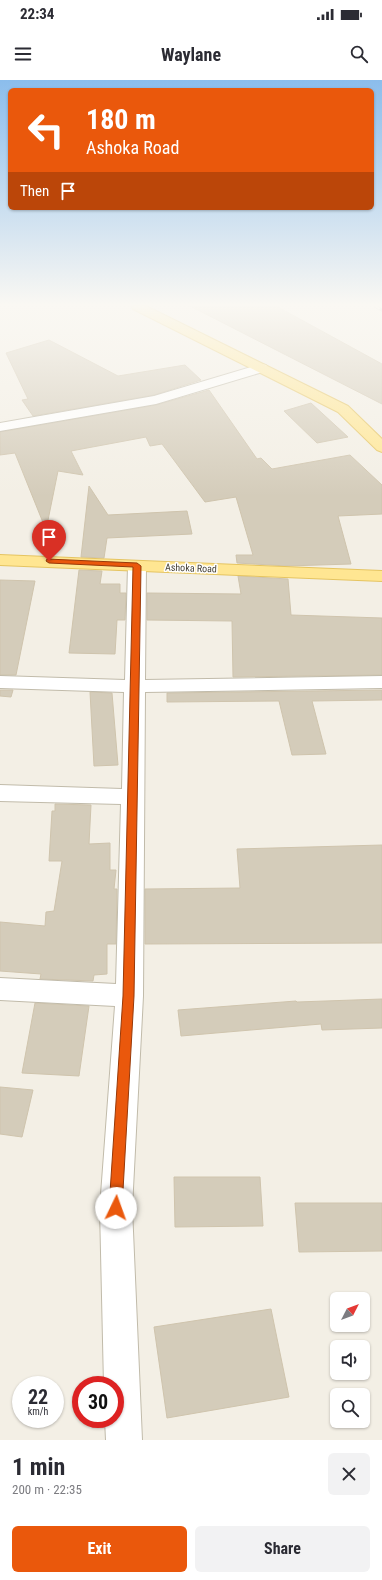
<!DOCTYPE html>
<meta charset="utf-8">
<style>
:root{--surface:#fff;--page:#f2f2f3;--text:#2b2b33;--muted:#7c7c81;--accent:#ea580c}
body{margin:0;font-family:"Roboto Condensed",sans-serif;background:var(--page);color:var(--text);height:100vh;display:flex;flex-direction:column;font-size:15px;white-space:nowrap}
*{box-sizing:border-box;margin:0}
p{font-size:13px;color:var(--muted)}
.icon{flex:none;width:22px;height:22px;fill:none;stroke:currentColor;stroke-width:2;stroke-linecap:round;stroke-linejoin:round}
.map{position:relative;height:1360px;overflow:hidden}
.sheet{display:flex;flex-direction:column;background:var(--surface);flex:1}
.sheet>*{flex:none}
.top-card{position:absolute;left:8px;top:8px;width:366px;height:122px;border-radius:6px;box-shadow:0 1px 3px #0004;background:#ea580c;color:#fff;overflow:hidden}
.needle{width:26px;rotate:48deg}
.tools{position:absolute;left:330px;top:1212px;display:grid;gap:8px}
.tools a{display:grid;place-items:center;width:40px;height:40px;border-radius:6px;background:var(--surface);box-shadow:0 1px 3px #0004;font-size:20px}
.speed{position:absolute;left:12px;top:1296px;display:flex;gap:8px;font-size:20px;font-weight:700;text-align:center}
.speed>*{display:grid;place-content:center;width:52px;height:52px;border-radius:50%;background:var(--surface);box-shadow:0 1px 3px #0004;line-height:1}
.speed small{font-size:10px;font-weight:400}
.speed .limit{border:6px solid #d22;background:#fff;color:#111}
.pin{position:absolute;display:grid;place-items:center;width:34px;height:34px;color:#fff;margin:-41px -17px;border-radius:50% 50% 50% 0;rotate:-45deg;box-shadow:0 0 4px #0007}
.pin .icon{rotate:45deg}
.me{position:absolute;width:44px;margin:-22px;rotate:3deg;stroke-linejoin:round;filter:drop-shadow(0 0 3px #0008)}
.turn{display:flex;align-items:center;gap:14px;height:84px;padding:0 12px;font-size:18px}
.turn .icon{width:52px;height:52px;stroke-width:2.5}
.turn b{display:block;font-size:28px;line-height:34px}
.then{display:flex;align-items:center;height:38px;padding:0 12px;background:#0003;gap:8px;font-size:15px}
.round{display:grid;place-items:center;flex:none;width:42px;height:42px;border-radius:6px;background:var(--page)}
.overview{display:flex;align-items:center;justify-content:space-between;height:68px;padding:0 12px}
h1{font-size:24px;font-weight:700;line-height:30px}
.button{display:flex;gap:8px;margin-top:auto;padding:8px 12px}
.button a{flex:1;height:46px;border-radius:6px;background:var(--accent);color:#fff;font-size:16px;font-weight:700;line-height:46px;text-align:center}
.button a+a{background:var(--page);color:var(--text)}
.status{display:flex;justify-content:space-between;align-items:center;height:28px;padding:0 20px;background:var(--surface);direction:ltr}
.status svg{height:11px;fill:currentColor}
header{display:flex;justify-content:space-between;align-items:center;height:52px;padding:0 12px;background:var(--surface);font-size:18px;font-weight:700}
.map>svg:first-child{display:block}
</style>
<div class="status"><b>22:34</b><svg viewBox="0 0 49 12"><path d="M0 12V9h3v3zM5 12V6h3v6zM10 12V3h3v9zM15 12V0h3v12zM26 1h20v11H26zM47 4h2v5h-2z"/></svg></div>
<header><svg class="icon" aria-label="menu" viewBox="0 0 24 24"><path d="M4 6h16M4 12h16M4 18h16"/></svg>Waylane<svg class="icon" aria-label="search" viewBox="0 0 24 24"><circle cx="10" cy="10" r="6"/><path d="M15 15l6 6"/></svg></header>
<div class="map">
<svg width="382" height="1360" viewBox="0 0 382 1360">
<rect width="100%" height="100%" fill="#f3efe5"/>
<!-- building -->
<g fill="#d4ccba" stroke="#cfc4ad">
<path d="M190,226h86l106,58v40z"/>
<path d="M49,260l69,36 67,-11 16,15 -47,15 -121,21 -11,-16 6,-1 -22,-46z"/>
<path d="M209,310l48,69 4,-1 11,11 78,-14 32,30v29l-44,2 13,48 -64,2 -50,-3 -1,-8h17l-17,-58 -31,5 -43,-58 -12,2 -4,-9 -75,14 12,24 -25,-4 -12,59 -31,-77 -15,2v-23l156,-27z"/>
<path d="M311,323l37,34 -31,6 -33,-32z"/>
<path d="M89,406l19,29 79,-4 5,23 -85,4 -3,20 -23,-1z"/>
<path d="M79,490l23,1 -2,13h20v9h6l-1,27h-8l-2,34 -46,-1z"/>
<path d="M238,496l50,3 3,36 91,3v57l-149,2 -1,-56 -85,-1v-27l94,1z"/>
<path d="M0,500l35,1 -19,94h-16z"/>
<path d="M0,610h13l-2,7 -11,-1z"/>
<path d="M382,610v10l-70,1 14,53 -34,1 -13,-54 -112,1v-9z"/>
<path d="M90,612l22,1 6,72 -24,1z"/>
<path d="M55,724l36,1 -2,39 21,-1v27h6l-2,19h3l-1,55h-9v30l-13,1 -1,6 -53,-2 1,-5 -41,-3v-49l45,4 1,-14 8,-1 8,-50h-13l3,-50h3z"/>
<path d="M382,765v98l-237,1v-55l95,-1 -3,-39z"/>
<path d="M382,919v29l-60,2 -1,-6 -140,12 -3,-26 118,-9 1,1z"/>
<path d="M35,923l54,3 -10,70 -57,-3z"/>
<path d="M0,1007l33,3 -11,47 -22,-3z"/>
<path d="M174,1097h86l3,49 -88,1z"/>
<path d="M295,1123h87v48l-83,1z"/>
<path d="M271,1229l18,88 -122,21 -13,-91z"/>
</g>
<g fill="none" stroke-linecap="round" stroke-linejoin="round">
<!-- minor casing -->
<g stroke="#c1bbaa" stroke-width="2">
<g id="minor">
<path d="M261,284l5,1 2,3 -2,3 -110,33 -156,27v-8l154,-27z"/>
<path d="M137,481l6,1 3,4 -1,114 237,-4v12l-237,4 -2,304 -11,212 10,232h-36l-1,-21h10v-34h-11l-4,-177 15,-202 -115,-6v-22l116,6 5,-180 -121,-3v-16l122,4 2,-97 -124,-4v-12l125,4 3,-114 3,-4z"/>
</g>
</g>
<!-- major casing -->
<g stroke="#e5c461" stroke-width="2">
<g id="major">
<path d="M131,226h15l202,100 34,33v13l-5,-2 -39,-38 -205,-103z"/>
<path d="M0,475l382,16v10l-382,-16z"/>
</g>
</g>
<!-- minor -->
<use href="#minor" fill="#fff" fill-rule="evenodd"/>
<!-- major -->
<use href="#major" fill="#ffe692" fill-rule="evenodd"/>
<!-- rail casing -->
<g stroke="#959595" stroke-width="3">
<path id="rail" d="M375,226l7,4"/>
</g>
<!-- rail -->
<use href="#rail" stroke="#fff" stroke-width="2" stroke-dasharray="5.5" stroke-linecap="butt"/>
</g>
<!-- sky -->
<linearGradient id="sky" x2="0" y2="1"><stop stop-color="#8bbdec"/><stop offset="0.54" stop-color="#faf8f3"/><stop offset="1" stop-color="#faf8f3" stop-opacity="0"/></linearGradient>
<rect width="382" height="416" fill="url(#sky)"/>
<!-- route -->
<path fill="#ea580c" stroke="#983908" d="M47,479l90,4 4,3 -7,430 -12,212 -1,4 -5,2 -5,-2 -2,-4 14,-212 10,-429 -84,-4 -3,-2z"/>
<g text-anchor="middle" dominant-baseline="central" stroke-width="3" stroke-linejoin="round" paint-order="stroke">
<!-- street labels -->
<g font-size="10" fill="#454034" stroke="#fff">
<text transform="translate(191 488) rotate(2)">Ashoka Road</text>
</g>
</g>
</svg>
<div class="tools">
<a><svg class="needle" viewBox="-14 -14 28 28"><path d="M0-13l5 13h-10z" fill="#e53935"/><path d="M0 13l5-13h-10z" fill="#7c7c81"/></svg></a>
<a><svg class="icon" aria-label="sound" viewBox="0 0 24 24"><path d="M4 9h4l5-4v14l-5-4H4zM17 9q2 3 0 6"/></svg></a>
<a><svg class="icon" aria-label="search" viewBox="0 0 24 24"><circle cx="10" cy="10" r="6"/><path d="M15 15l6 6"/></svg></a>
</div>
<div class="speed"><div>22<small>km/h</small></div><div class="limit">30</div></div>
<div class="pin" style="left:49px;top:481px;background:#d93025"><svg class="icon" aria-label="arrive" viewBox="0 0 24 24"><path d="M6 21V4h12l-3 4 3 4H6"/></svg></div>
<svg class="me" style="left:116px;top:1128px" viewBox="-20 -20 40 40"><circle r="19" fill="#fff"/><path d="M0-13L10 11 0 6-10 11z" fill="#ea580c"/></svg>
<div class="top-card">
<div class="turn"><svg class="icon" aria-label="left" viewBox="0 0 24 24"><path d="M17 20v-9H6M10 6l-5 5 5 5"/></svg><div><b>180 m</b>Ashoka Road</div></div>
<div class="then">Then<svg class="icon" aria-label="arrive" viewBox="0 0 24 24"><path d="M6 21V4h12l-3 4 3 4H6"/></svg></div>
</div>
</div>
<section class="sheet">
<div class="overview"><div><h1>1 min</h1><p>200 m · 22:35</p></div><a class="round"><svg class="icon" aria-label="close" viewBox="0 0 24 24"><path d="M6 6l12 12M18 6L6 18"/></svg></a></div>
<div class="button"><a>Exit</a><a>Share</a></div>
</section>
